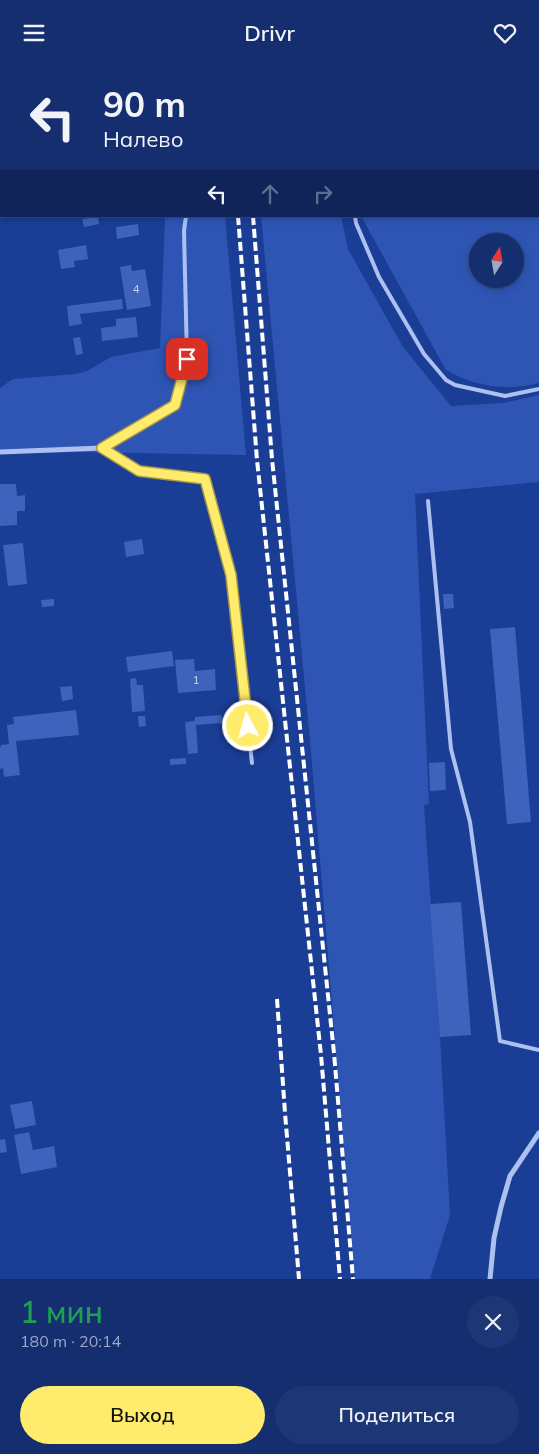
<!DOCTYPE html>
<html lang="ru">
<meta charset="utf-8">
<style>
:root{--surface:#142e70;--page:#1d3675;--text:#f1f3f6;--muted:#9da8c3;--line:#334a83;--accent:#ffeb6c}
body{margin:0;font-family:Mulish,sans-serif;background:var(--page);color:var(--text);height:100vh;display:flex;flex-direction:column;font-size:19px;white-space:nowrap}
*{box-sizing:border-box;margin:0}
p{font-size:16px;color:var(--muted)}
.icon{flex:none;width:28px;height:28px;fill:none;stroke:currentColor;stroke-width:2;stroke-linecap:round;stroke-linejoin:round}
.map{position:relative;height:1214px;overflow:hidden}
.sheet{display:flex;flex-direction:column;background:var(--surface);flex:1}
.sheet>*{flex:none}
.banner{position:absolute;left:0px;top:0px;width:540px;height:152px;box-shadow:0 2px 8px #0003,0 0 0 1px var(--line);background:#142e70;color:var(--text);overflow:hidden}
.needle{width:32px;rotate:11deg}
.buttons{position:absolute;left:469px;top:168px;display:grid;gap:10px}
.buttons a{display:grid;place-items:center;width:55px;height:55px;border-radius:50%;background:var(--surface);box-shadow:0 2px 8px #0003,0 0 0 1px var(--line);font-size:25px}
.pin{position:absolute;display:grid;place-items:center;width:42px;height:42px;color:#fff;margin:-21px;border-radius:10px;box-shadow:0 2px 8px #0006}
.me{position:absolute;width:55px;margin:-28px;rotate:354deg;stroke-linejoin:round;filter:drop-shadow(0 0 4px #0008)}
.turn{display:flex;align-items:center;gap:18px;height:105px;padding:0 20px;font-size:22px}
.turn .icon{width:65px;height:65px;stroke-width:2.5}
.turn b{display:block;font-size:35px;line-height:42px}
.lanes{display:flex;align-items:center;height:48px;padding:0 20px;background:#0003;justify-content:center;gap:25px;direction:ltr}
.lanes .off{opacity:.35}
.round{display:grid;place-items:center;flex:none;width:52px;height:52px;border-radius:26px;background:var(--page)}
.summary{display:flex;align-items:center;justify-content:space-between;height:85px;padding:0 20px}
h1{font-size:30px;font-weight:600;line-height:38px;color:#1e9e55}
.primary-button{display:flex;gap:10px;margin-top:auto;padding:10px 20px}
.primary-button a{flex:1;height:58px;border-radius:30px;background:var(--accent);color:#111;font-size:20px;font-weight:600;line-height:58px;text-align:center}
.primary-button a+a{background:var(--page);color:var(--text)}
header{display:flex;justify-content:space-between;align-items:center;height:65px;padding:0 20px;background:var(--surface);font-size:22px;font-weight:600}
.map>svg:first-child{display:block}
</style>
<header><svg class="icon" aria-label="menu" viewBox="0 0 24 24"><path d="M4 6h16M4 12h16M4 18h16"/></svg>Drivr<svg class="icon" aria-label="heart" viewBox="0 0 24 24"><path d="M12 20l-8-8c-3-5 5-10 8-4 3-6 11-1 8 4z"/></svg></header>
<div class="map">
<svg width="539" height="1214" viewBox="0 0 539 1214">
<rect width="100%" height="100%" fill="#1a3d96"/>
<!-- green -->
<g fill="#2e55b4" fill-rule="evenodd">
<path d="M340,0h199v318c-34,8 -63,4 -93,-13l-85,-154h178v-150h-199zM478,176h37v38h-37z"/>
<path d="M165,151h60l21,239 -169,-3 -77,2v-66l13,-9 63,-5 11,-3 24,-14 49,-9z"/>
<path d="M261,151h80l7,33 55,98 48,59 52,-3 36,-8v87l-124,12 14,310 -5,1 16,232 10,178 -20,64h-75l-44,-527z"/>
</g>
<!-- building -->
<g fill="#3e63bc">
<path d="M98,152l1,7 -15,3 -2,-8z"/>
<path d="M138,159l1,11 -22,4 -1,-12z"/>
<path d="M86,180l2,14 -14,2 1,6 -14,2 -3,-19z"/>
<path d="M131,200l1,6 13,-2 6,37 -24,4 -7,-43z"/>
<path d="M122,234l1,10 -43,5 2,10 -13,2 -2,-20z"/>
<path d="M136,252l2,20 -36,4 -1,-13 15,-2v-7z"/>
<path d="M80,272l3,17 -7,1 -3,-17z"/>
<path d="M0,419h16l1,12 8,-1v16h-8v14l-17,1z"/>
<path d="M142,474l2,15 -18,3 -2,-15z"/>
<path d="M23,478l4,41 -19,2 -5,-41z"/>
<path d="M443,529h10l1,14 -10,1z"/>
<path d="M54,534v7l-12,1 -1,-7z"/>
<path d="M515,562l16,195 -24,2 -17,-195z"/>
<path d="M172,586l2,15 -46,6 -2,-15z"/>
<path d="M194,594l1,12 20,-2 1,21 -38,3 -3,-33z"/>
<path d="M136,613l1,7h6l2,26 -13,1 -2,-33z"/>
<path d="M72,621l1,13 -11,2 -2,-14z"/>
<path d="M76,645l3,25 -63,6 4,34 -16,2 -1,-9 -3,1v-22h1v-2l8,-1 -2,-19 7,-1 -1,-7z"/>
<path d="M222,650v8l-26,2 2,28 -10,1 -3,-32 10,-1v-4z"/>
<path d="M138,651h7l1,10 -7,1z"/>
<path d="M186,693v6l-16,1v-6z"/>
<path d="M445,697l1,28 -16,1 -1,-28z"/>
<path d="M461,837l10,133 -31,2 -10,-133z"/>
<path d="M32,1036l4,24 -21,4 -5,-24z"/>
<path d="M29,1067l4,18 21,-4 3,21 -36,7 -7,-39z"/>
<path d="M5,1074l2,13 -7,1v-13z"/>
</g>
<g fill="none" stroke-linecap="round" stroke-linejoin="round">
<!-- lane -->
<g stroke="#adc1f0" stroke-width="4">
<path d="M194,0v1"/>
<path d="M323,0v1"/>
<path d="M186,151l-2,15 3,128 -12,46 -73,43 37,23 66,8 26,96 21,188"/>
<path d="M355,151l1,7 23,54 45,77 22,26 9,5 50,11 34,-7"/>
<path d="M428,436l23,248 19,73 30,219 39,9"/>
</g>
<!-- street -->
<g stroke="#adc1f0" stroke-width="5">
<path d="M0,387l102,-4"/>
<path d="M490,1214l4,-41 7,-31 9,-31 29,-43"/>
</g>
<!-- rail -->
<g stroke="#fff" stroke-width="4" stroke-dasharray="9 4" stroke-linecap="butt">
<path d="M226,0v1"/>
<path d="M241,0v1"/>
<path d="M238,151l19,244 64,595 19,224"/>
<path d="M253,151l19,243 62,594 19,226"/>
<path d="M277,934l8,114 14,166"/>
</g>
</g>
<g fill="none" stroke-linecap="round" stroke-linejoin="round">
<!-- route casing -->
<g stroke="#a69946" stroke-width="12">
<path id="route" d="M187,294l-12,46 -73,43 37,23 66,8 26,96 17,151"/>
</g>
<!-- route -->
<use href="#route" stroke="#ffeb6c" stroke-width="9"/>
</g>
<g text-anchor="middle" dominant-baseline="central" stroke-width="5" stroke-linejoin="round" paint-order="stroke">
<!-- number labels -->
<g font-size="11" fill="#cfd8ee">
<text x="136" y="224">4</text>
<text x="196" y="615">1</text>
</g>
</g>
</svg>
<div class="buttons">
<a><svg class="needle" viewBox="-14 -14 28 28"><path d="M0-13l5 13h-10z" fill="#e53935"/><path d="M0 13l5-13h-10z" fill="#9da8c3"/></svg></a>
</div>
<div class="pin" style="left:187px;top:294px;background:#d93025"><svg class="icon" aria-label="arrive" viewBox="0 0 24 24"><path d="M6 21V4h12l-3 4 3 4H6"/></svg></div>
<svg class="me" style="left:248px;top:661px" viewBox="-20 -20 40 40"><circle r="17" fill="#ffeb6c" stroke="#fff" stroke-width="3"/><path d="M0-11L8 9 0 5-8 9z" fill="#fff"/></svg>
<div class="banner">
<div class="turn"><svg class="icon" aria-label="left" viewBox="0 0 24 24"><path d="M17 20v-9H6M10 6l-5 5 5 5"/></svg><div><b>90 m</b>Налево</div></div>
<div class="lanes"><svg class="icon" aria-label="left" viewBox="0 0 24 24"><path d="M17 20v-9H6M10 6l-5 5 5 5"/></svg><svg class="icon off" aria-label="ahead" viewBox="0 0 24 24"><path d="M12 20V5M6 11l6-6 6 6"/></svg><svg class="icon off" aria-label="right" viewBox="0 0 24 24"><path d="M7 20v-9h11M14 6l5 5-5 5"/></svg></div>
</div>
</div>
<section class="sheet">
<div class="summary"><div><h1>1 мин</h1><p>180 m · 20:14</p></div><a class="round"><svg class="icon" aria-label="close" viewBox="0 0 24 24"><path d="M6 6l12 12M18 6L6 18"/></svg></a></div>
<div class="primary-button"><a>Выход</a><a>Поделиться</a></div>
</section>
